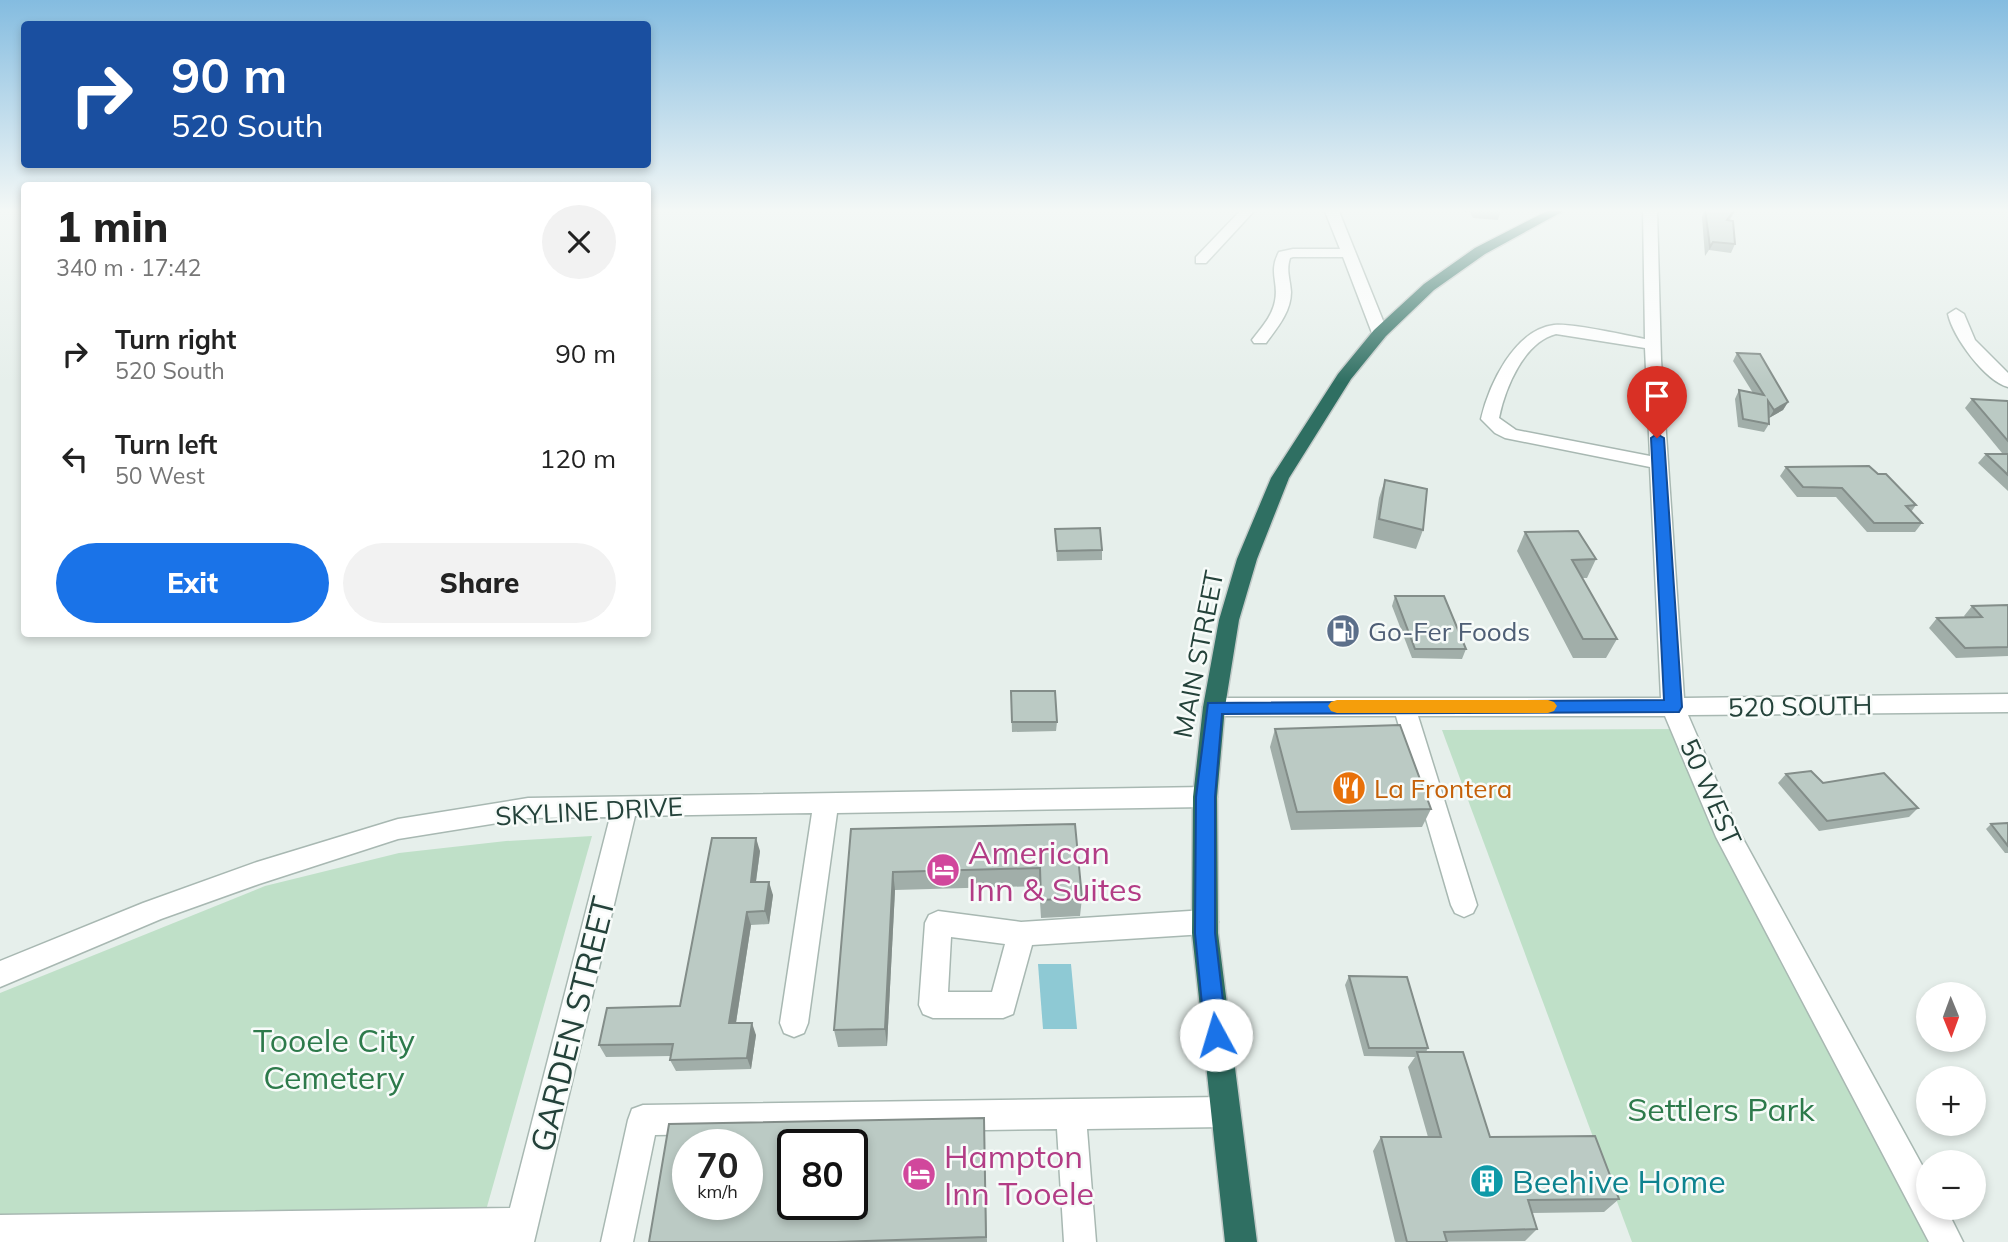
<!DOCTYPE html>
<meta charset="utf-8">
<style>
:root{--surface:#fff;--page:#f2f2f2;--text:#222;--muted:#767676;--accent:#1a73e8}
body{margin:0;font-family:Mulish,sans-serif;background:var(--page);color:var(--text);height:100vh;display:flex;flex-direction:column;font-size:26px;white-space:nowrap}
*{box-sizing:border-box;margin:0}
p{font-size:23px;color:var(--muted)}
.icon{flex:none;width:38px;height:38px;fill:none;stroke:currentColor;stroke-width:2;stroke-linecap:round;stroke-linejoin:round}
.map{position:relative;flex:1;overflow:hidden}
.drawer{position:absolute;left:21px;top:182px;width:630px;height:455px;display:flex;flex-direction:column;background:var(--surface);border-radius:7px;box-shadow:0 4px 10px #0003}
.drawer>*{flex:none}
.banner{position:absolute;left:21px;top:21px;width:630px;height:147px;border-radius:7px;box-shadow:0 4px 10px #0003;background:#1a4fa0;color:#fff;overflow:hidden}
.needle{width:46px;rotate:179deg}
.controls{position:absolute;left:1916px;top:982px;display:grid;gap:14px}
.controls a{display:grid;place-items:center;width:70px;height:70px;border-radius:50%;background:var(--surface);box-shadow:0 4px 10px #0003;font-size:35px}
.speed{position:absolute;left:672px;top:1129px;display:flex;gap:14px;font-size:35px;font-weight:700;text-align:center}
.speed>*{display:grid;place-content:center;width:91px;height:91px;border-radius:50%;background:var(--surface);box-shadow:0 4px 10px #0003;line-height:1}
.speed small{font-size:18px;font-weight:400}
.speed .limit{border:4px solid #111;border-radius:10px;background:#fff;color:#111}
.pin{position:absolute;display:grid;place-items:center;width:60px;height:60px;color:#fff;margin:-72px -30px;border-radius:50% 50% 50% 0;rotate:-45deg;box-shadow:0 0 7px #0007}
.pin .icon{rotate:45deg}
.me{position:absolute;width:77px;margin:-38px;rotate:354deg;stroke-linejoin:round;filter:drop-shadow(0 0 5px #0008)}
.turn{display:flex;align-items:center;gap:24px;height:147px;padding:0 35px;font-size:32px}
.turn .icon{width:91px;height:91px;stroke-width:2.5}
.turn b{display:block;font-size:49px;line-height:60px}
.round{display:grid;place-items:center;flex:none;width:74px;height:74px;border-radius:37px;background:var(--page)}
.head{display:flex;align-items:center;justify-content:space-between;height:119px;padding:0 35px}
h1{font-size:42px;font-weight:800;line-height:52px}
.action{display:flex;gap:14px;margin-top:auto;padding:14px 35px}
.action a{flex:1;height:80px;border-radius:42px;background:var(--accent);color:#fff;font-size:28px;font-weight:800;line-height:80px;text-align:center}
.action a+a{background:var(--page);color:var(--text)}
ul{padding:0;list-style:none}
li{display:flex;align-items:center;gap:21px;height:105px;padding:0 35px}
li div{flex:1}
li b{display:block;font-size:26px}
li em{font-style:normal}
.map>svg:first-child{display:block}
</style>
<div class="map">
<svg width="2008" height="1242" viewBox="0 0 2008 1242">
<rect width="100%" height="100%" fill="#e6efeb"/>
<!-- green -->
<g fill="#bfe0c8">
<path d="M1674,729l260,513h-302l-190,-512z"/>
<path d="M592,836l-115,406h-477v-249l265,-107 134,-33 107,-12z"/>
</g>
<!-- water -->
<path fill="#8ec9d4" d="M1038,964h33l6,65h-34z"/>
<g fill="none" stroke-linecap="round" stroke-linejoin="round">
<!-- minor casing -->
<g stroke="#a8b8b2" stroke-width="3">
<g id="minor">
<path d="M1242,209h14l-50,54h-10v-6z"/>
<path d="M1324,209h14l50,124 -8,5 -8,-5 -29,-76h-50l-3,1c-4,13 0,20 1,34 0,20 -14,36 -25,51h-12l-2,-3c9,-12 20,-23 23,-39 4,-19 -7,-29 4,-49l14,-3h47z"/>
<path d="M1643,209h14l4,151 23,338 324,-4v18l-320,3 48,111 192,350v32h18l17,34h-34l-213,-405 -51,-121h-247l59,189 -4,8 -9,4 -9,-4 -4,-8 -55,-189h-182l-8,-3 -3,-6 3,-6 8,-3h447l-11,-231 -145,-29 -10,-5 -14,-14c8,-34 33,-89 73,-94 18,-2 70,10 91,14zM1556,334l89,14 5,108 -134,-26 -17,-12c6,-30 25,-76 57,-84z"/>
<path d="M1956,309l8,5 11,26 33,33v14c-23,-6 -55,-50 -60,-73z"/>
<path d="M1205,787l9,3 3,7 -3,7 -9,3 -368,6 -29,210 -4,10 -10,4 -10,-4 -4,-10 32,-210 -177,3 -101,426h-534v-27l510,-7 100,-391 -82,1 -130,21 -139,45 -98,35 -161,68v-26l143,-58 114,-41 141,-43 130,-21z"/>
<path d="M1205,910l9,4 4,8 -4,8 -9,4 -173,11 -19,69 -10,4h-70l-10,-4 -4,-9 6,-82 4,-8 9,-4 83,11zM951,937l54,7 -13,48h-44z"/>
<path d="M1224,1097l11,4 4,11 -4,11 -11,4 -137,2 9,113h-32l-7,-113 -402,6 -22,107h-32l27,-122 4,-11 11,-4z"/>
</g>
</g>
<!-- highway casing -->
<g stroke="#c2cac8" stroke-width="3">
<path id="highway" d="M1551,209h16l-82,45 -51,36 -48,46 -35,43 -62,99 -32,81 -18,61 -14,87 -8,90 1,136 39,309h-32l-33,-309 1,-136 10,-90 16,-87 18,-61 34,-81 67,-104 36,-44 50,-46 51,-36z"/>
</g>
<!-- minor -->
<use href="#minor" fill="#fff" fill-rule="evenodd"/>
<!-- highway -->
<use href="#highway" fill="#2f6f62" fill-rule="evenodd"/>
</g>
<!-- wall -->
<g fill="#a1aea9">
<path d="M1427,209h74l-3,11 -25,-2 -3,-6 -42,-1z"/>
<path d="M1705,209h32l-8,12 6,23 -4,9 -22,-3 -4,6 -3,-39z"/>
<path d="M1737,353l51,49 -5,8 -14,8v6l-5,8 -26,-5 -3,-28 4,-9 14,3 -20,-32z"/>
<path d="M1972,399l36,2v52h-6l-37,-45z"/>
<path d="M1986,454h22v37l-30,-28z"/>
<path d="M1786,467l92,7 38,31 -5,7 11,11 -7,9h-48l-31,-35h-39l-17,-21z"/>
<path d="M1385,480l38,50 -7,19 -43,-11 6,-40z"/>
<path d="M1055,529l47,21v10l-45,1z"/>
<path d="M1525,532l71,27 -9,19h-5l35,61 -11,19h-33l-56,-107z"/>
<path d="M1395,596l71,53 -4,10 -50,-1 -20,-52z"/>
<path d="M2008,605v51l-52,2 -27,-30 8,-10 28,-1 -1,-1 8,-10z"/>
<path d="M1011,691l46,31 -1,9 -44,1z"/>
<path d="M1275,729l156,80 -9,18 -131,3 -21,-83z"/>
<path d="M1786,774l37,9 95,25 -9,9 -90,14 -41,-48z"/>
<path d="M2008,823v30h-3l-19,-24 5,-5z"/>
<path d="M1075,824l7,74 -2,18 -39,2 -2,-32 -144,4 -8,156 -49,1 -4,-17 17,-201z"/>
<path d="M760,851l-4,31 17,13 -4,29 -18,1 -15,98 20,12 -5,34 -75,2 -6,-11 1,-4 -65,1 -7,-12 81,-39z"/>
<path d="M1349,976l79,72 -2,4 64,85 129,62 -15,13 -72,1 5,16 -12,12 -130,1 -22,-91 8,-14h47l-20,-70 7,-10 -51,-1 -19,-71z"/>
<path d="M984,1118l3,124h-338z"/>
</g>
<!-- shaded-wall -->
<g fill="#838d89">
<path d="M1788,402l-5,8 -14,8 5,-8z"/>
<path d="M756,838l4,13 -6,44 -3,-13z"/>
<path d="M893,872l2,18 -8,156 -2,-17z"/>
<path d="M769,882l4,13 -4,29 -4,-13z"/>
<path d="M747,912l4,13 -17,110 -5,-12z"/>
<path d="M752,1023l4,12 -5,34 -4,-11z"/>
</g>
<!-- building -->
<g fill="#bbcac4" stroke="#838d89" stroke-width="2" fill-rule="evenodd">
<path d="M1705,209h30l-8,11 6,1 2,23 -22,-2 -3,5z"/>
<path d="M1737,353l23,1 28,48 -14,8 -6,-9 1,23 -26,-5 -4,-29 25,5z"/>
<path d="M1972,399l36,2v40z"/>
<path d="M1986,454h22v21z"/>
<path d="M1869,466l9,8h8l30,31 -10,1 16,17h-48l-32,-35 -39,-1 -17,-20z"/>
<path d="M1385,480l42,9 -4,41 -44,-11z"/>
<path d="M1100,528l2,22 -45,1 -2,-22z"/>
<path d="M1578,531l18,28 -24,1 45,79h-34l-58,-107z"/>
<path d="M1395,596h49l22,53h-51z"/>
<path d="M2008,605v42l-43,1 -28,-30 45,-1 -10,-11z"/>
<path d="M1011,691h44l2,31h-45z"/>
<path d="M1400,725l31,84 -134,3 -22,-83z"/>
<path d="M1811,771l12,12 61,-10 34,35 -91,13 -41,-47z"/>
<path d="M2008,823v23l-17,-22z"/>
<path d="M1075,824l7,74 -41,2 -1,-32 -147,4 -8,157 -51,1 17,-201z"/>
<path d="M712,838h44l-5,44h18l-4,29 -18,1 -18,111h23l-5,35 -77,2 3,-16 -74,1 8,-37 73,-2z"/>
<path d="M1349,976l58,1 21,71h-59z"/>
<path d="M1417,1052h46l27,85 105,-1 24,63 -91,1 9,29 -93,3 3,10h-40l-26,-105h60z"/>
<path d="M984,1118l2,119 -150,5h-187l20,-118zM688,1144h59v60h-59zM793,1144h59v60h-59z"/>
</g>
<!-- sky -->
<linearGradient id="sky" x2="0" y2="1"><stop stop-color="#84bce0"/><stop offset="0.55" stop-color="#f4f8f6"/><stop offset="1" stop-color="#f4f8f6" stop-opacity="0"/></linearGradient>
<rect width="2008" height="383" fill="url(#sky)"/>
<!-- route -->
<path fill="#1a73e8" stroke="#114b97" stroke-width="2" d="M1657,434l7,4 18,269 -3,5 -457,2 -7,83v136l12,102 -4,8 -7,3 -8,-3 -3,-8 -10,-102 1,-136 12,-94 456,-3 -13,-262z"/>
<!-- slow -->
<path fill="#f59e0b" d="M1337,700h211l6,2 3,4 -3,5 -6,2h-211l-6,-2 -3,-5 3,-4z"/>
<!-- icons -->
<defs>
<g id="fuel-disc" transform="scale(1.75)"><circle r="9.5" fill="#5c6f8a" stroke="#f7fbf9"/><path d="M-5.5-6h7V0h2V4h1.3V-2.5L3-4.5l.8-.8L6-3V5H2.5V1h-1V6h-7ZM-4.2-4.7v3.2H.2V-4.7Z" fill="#fff"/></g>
<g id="restaurant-disc" transform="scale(1.75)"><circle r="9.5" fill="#e8710a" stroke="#f7fbf9"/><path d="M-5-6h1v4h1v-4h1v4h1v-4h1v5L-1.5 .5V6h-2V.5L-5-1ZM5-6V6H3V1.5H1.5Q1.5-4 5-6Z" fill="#fff"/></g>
<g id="hotel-disc" transform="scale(1.75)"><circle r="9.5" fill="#d1479c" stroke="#f7fbf9"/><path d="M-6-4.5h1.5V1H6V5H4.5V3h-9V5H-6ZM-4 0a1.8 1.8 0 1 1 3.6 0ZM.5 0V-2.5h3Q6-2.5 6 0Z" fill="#fff"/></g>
<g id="building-disc" transform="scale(1.75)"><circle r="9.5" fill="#0f9aa8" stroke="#f7fbf9"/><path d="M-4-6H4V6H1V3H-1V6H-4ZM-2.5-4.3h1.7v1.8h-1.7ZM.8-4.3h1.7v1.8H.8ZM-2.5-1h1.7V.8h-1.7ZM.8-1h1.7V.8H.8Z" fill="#fff"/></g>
</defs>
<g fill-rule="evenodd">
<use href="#fuel-disc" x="1343" y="631"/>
<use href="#restaurant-disc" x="1349" y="788"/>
<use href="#hotel-disc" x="943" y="870"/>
<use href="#hotel-disc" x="919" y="1174"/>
<use href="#building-disc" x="1487" y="1181"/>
</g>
<g text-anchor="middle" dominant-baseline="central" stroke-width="5" stroke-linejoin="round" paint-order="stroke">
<!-- service labels -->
<g font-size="26" fill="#4e5e75" stroke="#f7fbf9" text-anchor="start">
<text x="1368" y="631">Go-Fer Foods</text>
</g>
<!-- street labels -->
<g font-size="26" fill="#24423a" stroke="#f7fbf9">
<text transform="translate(1198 654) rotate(-79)">MAIN STREET</text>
<text transform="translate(1800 706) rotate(-1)">520 SOUTH</text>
<text transform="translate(1711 792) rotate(66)">50 WEST</text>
<text transform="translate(589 811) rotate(-3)">SKYLINE DRIVE</text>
</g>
<!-- food labels -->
<g font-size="26" fill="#c56008" stroke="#f7fbf9" text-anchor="start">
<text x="1374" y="788">La Frontera</text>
</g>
<!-- near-hotel labels -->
<g font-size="32" fill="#b23c85" stroke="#f7fbf9" text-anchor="start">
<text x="968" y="852">American<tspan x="968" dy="37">Inn &amp; Suites</tspan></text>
<text x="944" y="1156">Hampton<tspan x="944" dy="37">Inn Tooele</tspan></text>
</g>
<!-- near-street labels -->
<g font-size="32" fill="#24423a" stroke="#f7fbf9">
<text transform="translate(572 1024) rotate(-76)">GARDEN STREET</text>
</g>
<!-- near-park labels -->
<g font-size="32" fill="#2d7a4b" stroke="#f7fbf9">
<text x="334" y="1040">Tooele City<tspan x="334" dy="37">Cemetery</tspan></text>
<text x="1721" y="1109">Settlers Park</text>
</g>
<!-- near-culture labels -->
<g font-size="32" fill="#0d838f" stroke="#f7fbf9" text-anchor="start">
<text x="1512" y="1181">Beehive Home</text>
</g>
</g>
</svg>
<div class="controls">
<a><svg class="needle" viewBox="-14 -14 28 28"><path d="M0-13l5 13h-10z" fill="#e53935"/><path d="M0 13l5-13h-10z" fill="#767676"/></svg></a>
<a>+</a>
<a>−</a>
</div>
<div class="speed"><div>70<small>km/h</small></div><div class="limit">80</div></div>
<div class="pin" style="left:1657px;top:438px;background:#d93025"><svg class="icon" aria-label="arrive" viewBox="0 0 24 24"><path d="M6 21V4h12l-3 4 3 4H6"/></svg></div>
<svg class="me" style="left:1216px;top:1035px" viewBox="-20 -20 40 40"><circle r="19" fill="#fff"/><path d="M0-13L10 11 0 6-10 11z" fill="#1a73e8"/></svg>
<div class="banner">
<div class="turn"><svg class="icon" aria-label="right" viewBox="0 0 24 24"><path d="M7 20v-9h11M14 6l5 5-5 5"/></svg><div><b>90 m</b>520 South</div></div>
</div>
<section class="drawer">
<div class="head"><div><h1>1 min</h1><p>340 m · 17:42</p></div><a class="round"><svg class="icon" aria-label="close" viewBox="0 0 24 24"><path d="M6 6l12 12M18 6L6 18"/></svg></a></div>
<ul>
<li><svg class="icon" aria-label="right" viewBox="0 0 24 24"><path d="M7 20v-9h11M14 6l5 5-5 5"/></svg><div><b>Turn right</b><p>520 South</p></div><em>90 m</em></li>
<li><svg class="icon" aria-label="left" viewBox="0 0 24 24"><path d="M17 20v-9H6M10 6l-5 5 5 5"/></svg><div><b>Turn left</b><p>50 West</p></div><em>120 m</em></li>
</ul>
<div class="action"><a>Exit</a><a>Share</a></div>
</section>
</div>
